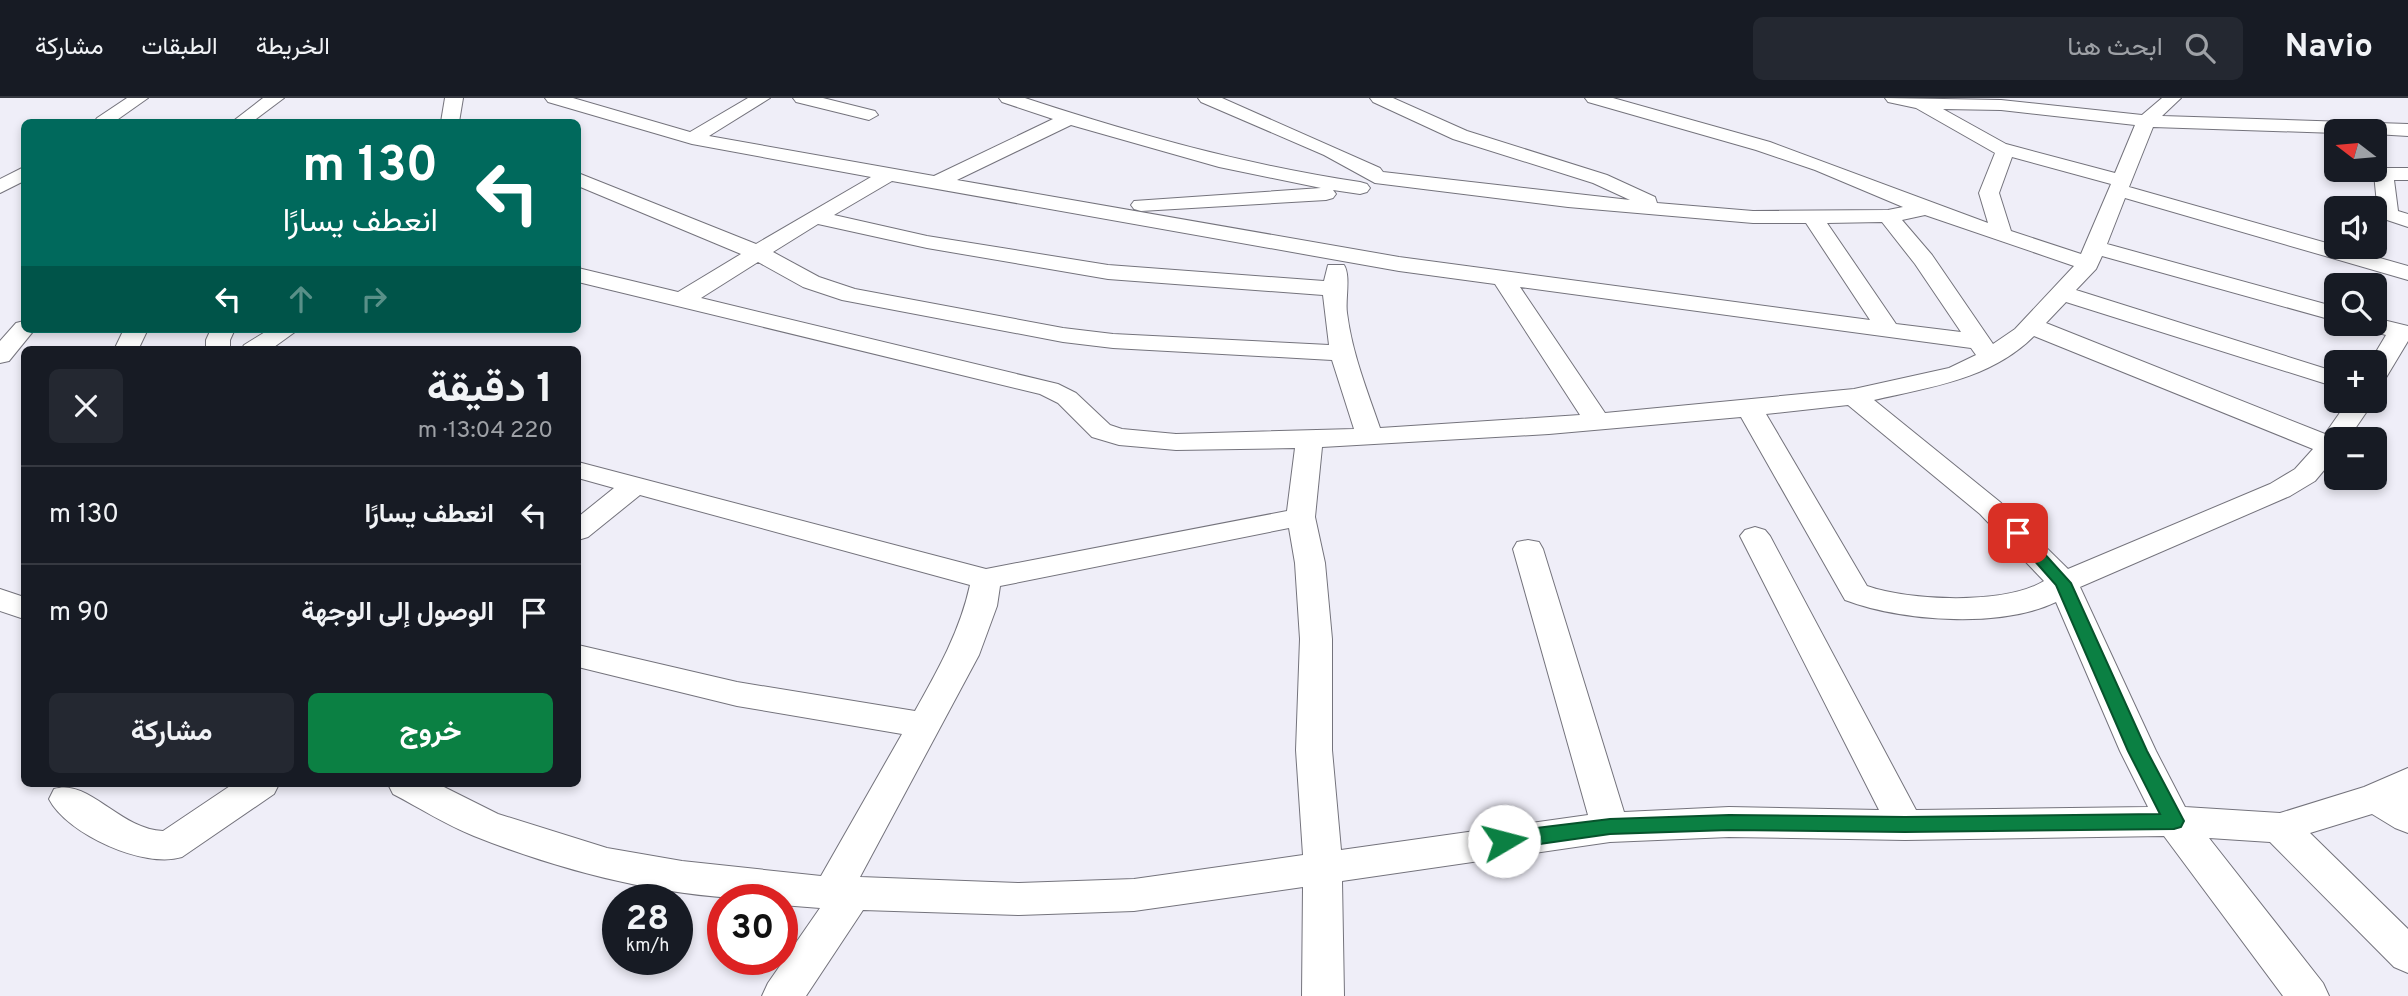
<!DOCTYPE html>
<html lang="ar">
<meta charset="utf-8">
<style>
:root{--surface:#171b24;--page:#242831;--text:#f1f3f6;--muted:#9ea1a6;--line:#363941;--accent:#0b8043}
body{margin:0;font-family:Overpass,Vazirmatn,sans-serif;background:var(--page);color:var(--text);direction:rtl;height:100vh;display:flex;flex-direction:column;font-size:26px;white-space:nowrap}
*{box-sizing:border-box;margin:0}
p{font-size:23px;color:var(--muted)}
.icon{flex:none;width:38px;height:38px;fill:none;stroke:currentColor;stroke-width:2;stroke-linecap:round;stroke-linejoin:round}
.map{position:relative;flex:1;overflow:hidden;direction:ltr}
.side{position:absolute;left:21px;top:248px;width:560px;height:441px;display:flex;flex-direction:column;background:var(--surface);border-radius:10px;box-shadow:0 4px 10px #0003;direction:rtl}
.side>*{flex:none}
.hud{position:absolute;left:21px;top:21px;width:560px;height:214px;border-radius:10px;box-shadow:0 4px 10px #0003;direction:rtl;background:#00695c;color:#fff;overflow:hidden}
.needle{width:46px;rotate:286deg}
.tools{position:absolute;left:2324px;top:21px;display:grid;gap:14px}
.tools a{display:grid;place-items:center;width:63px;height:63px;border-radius:10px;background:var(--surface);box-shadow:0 4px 10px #0003;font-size:35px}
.speed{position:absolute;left:602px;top:786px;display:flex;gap:14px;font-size:35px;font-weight:700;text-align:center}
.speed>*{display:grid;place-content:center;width:91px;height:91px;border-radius:50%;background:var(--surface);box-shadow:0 4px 10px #0003;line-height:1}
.speed small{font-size:18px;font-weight:400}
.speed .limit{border:10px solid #d22;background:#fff;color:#111}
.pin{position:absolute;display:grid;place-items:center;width:60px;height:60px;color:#fff;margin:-30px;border-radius:14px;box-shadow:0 4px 10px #0006}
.me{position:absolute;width:77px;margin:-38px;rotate:82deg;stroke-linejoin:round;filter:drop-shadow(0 0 5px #0008)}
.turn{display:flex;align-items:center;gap:24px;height:147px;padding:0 28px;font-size:32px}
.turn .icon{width:91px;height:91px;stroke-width:2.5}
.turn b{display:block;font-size:49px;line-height:60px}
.lanes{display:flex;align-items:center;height:66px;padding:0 28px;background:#0003;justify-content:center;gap:35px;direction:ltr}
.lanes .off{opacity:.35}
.round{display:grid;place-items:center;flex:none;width:74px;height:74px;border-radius:10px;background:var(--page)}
.overview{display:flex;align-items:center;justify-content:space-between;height:119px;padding:0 28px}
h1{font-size:42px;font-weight:700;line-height:52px}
.cta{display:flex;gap:14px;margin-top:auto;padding:14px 28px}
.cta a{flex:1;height:80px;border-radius:10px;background:var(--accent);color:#fff;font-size:28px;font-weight:700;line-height:80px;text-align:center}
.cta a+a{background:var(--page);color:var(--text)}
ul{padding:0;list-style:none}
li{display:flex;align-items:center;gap:21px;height:98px;padding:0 28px;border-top:2px solid var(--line)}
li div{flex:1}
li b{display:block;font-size:26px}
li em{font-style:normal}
header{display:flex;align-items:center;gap:42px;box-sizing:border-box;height:98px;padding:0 35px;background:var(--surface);border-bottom:2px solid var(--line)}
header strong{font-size:33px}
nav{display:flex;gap:38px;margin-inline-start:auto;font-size:24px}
.search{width:490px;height:63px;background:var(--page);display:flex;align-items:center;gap:18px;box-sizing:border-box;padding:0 24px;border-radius:10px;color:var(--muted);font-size:26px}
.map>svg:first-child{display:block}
</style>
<header>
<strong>Navio</strong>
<div class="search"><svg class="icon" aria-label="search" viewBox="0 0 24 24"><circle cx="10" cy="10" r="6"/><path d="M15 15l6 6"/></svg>ابحث هنا</div>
<nav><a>الخريطة</a><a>الطبقات</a><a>مشاركة</a></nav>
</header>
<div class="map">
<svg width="2408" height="898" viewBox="0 0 2408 898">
<rect width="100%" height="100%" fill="#efeef8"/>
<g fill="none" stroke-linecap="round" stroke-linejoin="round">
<!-- minor casing -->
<g stroke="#74737c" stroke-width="2">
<g id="minor">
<path d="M127,0h21l-34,24h-20l3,-4z"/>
<path d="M263,0h21l-32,24h-20z"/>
<path d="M445,0h18l-4,24h-18z"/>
<path d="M545,0h28l117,34 58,-34h22l-61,38 225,40 119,-57 -51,-17 -3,-4h26c110,36 220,67 335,84l7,2 3,4 -3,4 -7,2 -27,-4 3,4 -3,4 -7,2 -185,11 -7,-2 -3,-4 3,-4 187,-13 -102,-21 -148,-42 -114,55 442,77 471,63 -64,-97h-53l-185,-16 -193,-24 -51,-28 -123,-53 -3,-4h24l158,70 3,4 247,28 -37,-17 -140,-44 -80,-37 -3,-4h23l74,33 140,44 48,22 2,6 96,8 135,-1 15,-3 -88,-37 -59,-20 -168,-48 -3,-4h28l157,44 218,81 -9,-30 16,-40 -79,-45 -28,-6 -3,-4 116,2 141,15 20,-17h19l-19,18 246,8v12l-33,-2v-3l-39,2 -183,-6 -24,60 279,79v14l-283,-82 -18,46 229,63v14l-234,-65 -6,13 -20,21 260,82v15l-270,-85 -20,21 279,111 23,-33h26l-26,38h-12v17l-21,25 -25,15 -210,91 76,164 29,56 95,6 84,-26 44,-19v65l-13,-5 -23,-14 -62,19 98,96v44l-14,-6 -124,-125 -61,-4 114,145 6,13h-46l-119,-160 -259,4 -176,-3 -119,5 -268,39 2,115h-42l1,-109 -169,24 -115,4 -156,-5 -57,86h-44l6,-13 52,-75 -38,-3v-5c-105,0 -210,-25 -308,-64 -28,-11 -54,-28 -81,-42l-5,-10h50l60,30 109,34 75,13 139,15 81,-142 -165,-28 -159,-39v-22l159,37 178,29c23,-41 45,-80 55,-126l-330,-90 -52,42 -10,3v-23l36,-29 -36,-10v-16l408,107 301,-58 8,-63 -119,2 -57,-5 -27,-8 -34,-34 -18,-9 -462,-112v-14l100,24 63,-38 -163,-68v-13l178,71 115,-67 -179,-33 -144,-42zM1943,11l58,1 134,15 -20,48 -109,-29zM2012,59l99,27 -30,70 -70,-23 -12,-38zM892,83l507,90 96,13 85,131 -200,13c-13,-38 -28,-75 -33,-115 -2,-13 4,-37 -3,-48h-16l-4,16 -216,-16 -181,-29 -93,-21zM1925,117l149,51 -59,63 -22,15 -61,-89 -30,-35zM1882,124l33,42 46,68 -65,-8 -69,-101zM818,126l109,24 181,31 215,16 6,50 -216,-11 -50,-6 -208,-39 -36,-12 -46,-25zM758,164l45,25 39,13 221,42 50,6 219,12 22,69 -178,5 -54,-5 -12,-4 -34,-32 -18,-9 -357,-86zM1520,189l451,61 5,7 -27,13 -95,21 -249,24zM2034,238l279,113 -18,20 -25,15 -202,85 -68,-67 -126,-102c57,-13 117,-21 160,-64zM1848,307l132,109 64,67c-39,24 -134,20 -177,5l-101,-172zM1741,319l104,183c56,21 155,29 211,2l64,149 28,56 -232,3 -146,-274 -5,-6 -10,-3 -10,3 -5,6 139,274 -150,-3 -105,5 -81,-263 -4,-7 -11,-2 -11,2 -4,7 75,266 -247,35 -9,-100v-111l-7,-76 -10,-46 7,-70 227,-13zM1289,430l6,35 5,76 -4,111 7,105 -169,24 -115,4 -159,-6 119,-222 18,-49 3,-20z"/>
<path d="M793,0h30l52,13 3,4 -9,5 -73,-18z"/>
<path d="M24,69v14l-24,12v-14z"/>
<path d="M2384,70h24v12h-14l4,31 10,3v13l-27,-9 -3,-4 -4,-40z"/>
<path d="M2375,220l33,8v15l-24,40 -9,3v-22h-5l16,-27 -22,-6 -4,-5h15z"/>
<path d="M24,223v8h11l-26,32 -9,2v-22l16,-18z"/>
<path d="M124,231h24l-10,21h-24z"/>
<path d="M211,231h24l-5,11v10h-24v-10z"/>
<path d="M270,231h29l-29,21h-29l3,-5z"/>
<path d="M0,491l24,8v22l-24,-8z"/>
<path d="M233,686h46l-5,10 -92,63c-38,12 -115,-23 -133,-58l5,-10c35,-11 65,40 109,42z"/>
</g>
</g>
<!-- minor -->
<use href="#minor" fill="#fff" fill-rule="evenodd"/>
</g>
<!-- route -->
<path fill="#0b8043" stroke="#07532c" stroke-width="2" d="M2018,430l5,2 48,53 76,168 37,70 -3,6 -7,2 -269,3 -176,-2 -119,4 -106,15 -7,-3 -3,-5 3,-6 7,-3 106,-13 119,-4 176,2 255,-3 -32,-63 -72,-166 -46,-52z"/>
</svg>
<div class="tools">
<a><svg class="needle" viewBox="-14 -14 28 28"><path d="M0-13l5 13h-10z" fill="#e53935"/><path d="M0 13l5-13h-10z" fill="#9ea1a6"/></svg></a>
<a><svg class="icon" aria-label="sound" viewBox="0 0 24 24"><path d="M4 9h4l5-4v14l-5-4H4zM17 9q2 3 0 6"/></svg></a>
<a><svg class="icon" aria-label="search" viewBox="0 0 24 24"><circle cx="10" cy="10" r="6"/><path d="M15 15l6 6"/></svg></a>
<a>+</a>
<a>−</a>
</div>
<div class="speed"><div>28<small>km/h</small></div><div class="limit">30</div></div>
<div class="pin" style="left:2018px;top:435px;background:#d93025"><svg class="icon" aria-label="arrive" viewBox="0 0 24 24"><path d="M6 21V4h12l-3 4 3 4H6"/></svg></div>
<svg class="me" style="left:1504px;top:743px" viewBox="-20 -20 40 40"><circle r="19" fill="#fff"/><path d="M0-13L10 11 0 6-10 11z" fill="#0b8043"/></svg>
<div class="hud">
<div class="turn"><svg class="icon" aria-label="left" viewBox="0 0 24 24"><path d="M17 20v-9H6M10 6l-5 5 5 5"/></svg><div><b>130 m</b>انعطف يسارًا</div></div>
<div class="lanes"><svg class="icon" aria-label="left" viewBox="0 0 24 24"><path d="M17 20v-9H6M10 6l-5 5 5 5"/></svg><svg class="icon off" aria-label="ahead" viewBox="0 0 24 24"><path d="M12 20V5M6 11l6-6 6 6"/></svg><svg class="icon off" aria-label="right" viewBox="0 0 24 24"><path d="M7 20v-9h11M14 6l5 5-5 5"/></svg></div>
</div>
<section class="side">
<div class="overview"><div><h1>1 دقيقة</h1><p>220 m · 13:04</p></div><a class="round"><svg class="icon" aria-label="close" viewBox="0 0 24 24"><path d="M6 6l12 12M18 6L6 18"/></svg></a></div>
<ul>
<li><svg class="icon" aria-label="left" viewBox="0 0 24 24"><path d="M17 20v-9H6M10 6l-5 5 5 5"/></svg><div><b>انعطف يسارًا</b></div><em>130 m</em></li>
<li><svg class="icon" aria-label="arrive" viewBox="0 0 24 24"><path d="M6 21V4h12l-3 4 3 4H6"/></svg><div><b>الوصول إلى الوجهة</b></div><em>90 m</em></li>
</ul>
<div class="cta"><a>خروج</a><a>مشاركة</a></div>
</section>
</div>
